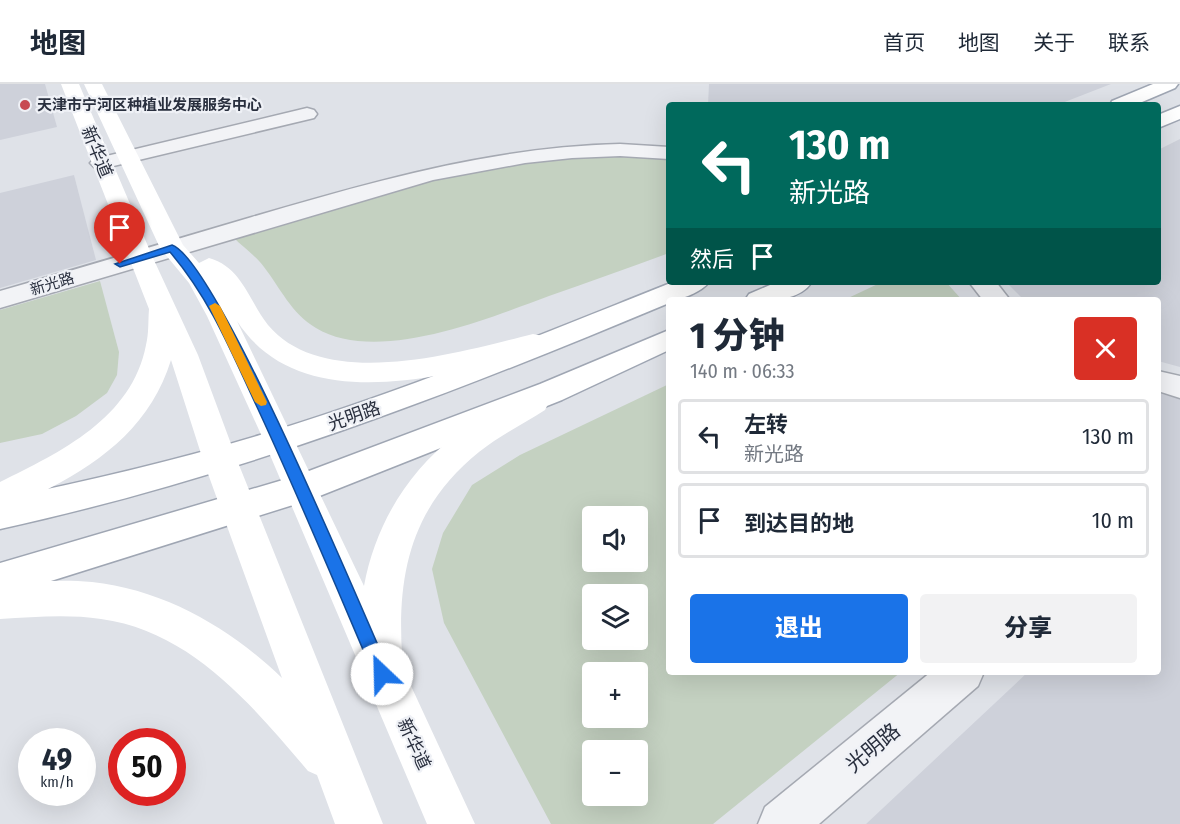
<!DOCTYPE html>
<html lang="zh">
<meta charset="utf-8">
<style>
:root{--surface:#fff;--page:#f2f2f3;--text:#1f2937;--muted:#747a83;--line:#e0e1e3;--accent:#1a73e8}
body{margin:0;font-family:"Fira Sans Condensed","Noto Sans SC",sans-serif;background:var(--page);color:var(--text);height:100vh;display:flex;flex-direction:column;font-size:22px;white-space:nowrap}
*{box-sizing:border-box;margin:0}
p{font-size:20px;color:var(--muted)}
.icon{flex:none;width:33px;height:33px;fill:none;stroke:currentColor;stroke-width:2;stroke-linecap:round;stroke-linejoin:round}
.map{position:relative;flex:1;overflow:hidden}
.sheet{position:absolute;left:666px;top:213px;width:495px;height:378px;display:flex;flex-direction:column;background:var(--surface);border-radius:6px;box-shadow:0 6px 24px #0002}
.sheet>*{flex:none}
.top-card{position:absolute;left:666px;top:18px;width:495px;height:183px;border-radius:6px;box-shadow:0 6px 24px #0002;background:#00695c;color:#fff;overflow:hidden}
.buttons{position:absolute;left:582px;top:422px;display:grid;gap:12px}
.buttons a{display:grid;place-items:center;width:66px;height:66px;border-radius:6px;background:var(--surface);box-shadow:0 6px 24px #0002;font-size:30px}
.speed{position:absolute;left:18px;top:644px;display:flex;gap:12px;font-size:30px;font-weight:700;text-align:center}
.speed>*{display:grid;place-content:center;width:78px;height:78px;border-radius:50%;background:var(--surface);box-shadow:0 6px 24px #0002;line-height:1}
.speed small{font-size:15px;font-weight:400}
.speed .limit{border:9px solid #d22;background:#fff;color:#111}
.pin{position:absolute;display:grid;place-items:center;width:51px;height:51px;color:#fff;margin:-62px -26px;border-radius:50% 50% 50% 0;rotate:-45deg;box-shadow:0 0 6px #0007}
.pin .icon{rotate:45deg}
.me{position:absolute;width:66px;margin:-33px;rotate:336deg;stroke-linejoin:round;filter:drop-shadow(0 0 4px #0008)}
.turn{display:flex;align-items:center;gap:21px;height:126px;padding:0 24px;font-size:27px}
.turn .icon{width:78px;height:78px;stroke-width:2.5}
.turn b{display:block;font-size:42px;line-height:51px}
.then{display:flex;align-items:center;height:57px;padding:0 24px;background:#0003;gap:12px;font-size:22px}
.round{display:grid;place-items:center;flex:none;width:63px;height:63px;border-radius:6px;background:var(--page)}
.head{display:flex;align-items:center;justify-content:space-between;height:102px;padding:0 24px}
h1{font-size:36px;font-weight:800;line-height:45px}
.cta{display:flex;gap:12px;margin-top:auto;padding:12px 24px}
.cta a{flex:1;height:69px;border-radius:6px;background:var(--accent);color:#fff;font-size:24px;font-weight:800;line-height:69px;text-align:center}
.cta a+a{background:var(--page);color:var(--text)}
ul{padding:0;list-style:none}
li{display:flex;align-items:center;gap:18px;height:75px;margin:0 12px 9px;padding:0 12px;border:3px solid var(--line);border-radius:6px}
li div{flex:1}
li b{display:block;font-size:22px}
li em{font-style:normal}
header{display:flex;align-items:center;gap:36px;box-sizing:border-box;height:84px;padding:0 30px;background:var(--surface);border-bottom:2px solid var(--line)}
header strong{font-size:28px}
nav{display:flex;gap:33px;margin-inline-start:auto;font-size:21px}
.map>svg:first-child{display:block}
</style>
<header>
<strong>地图</strong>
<nav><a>首页</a><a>地图</a><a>关于</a><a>联系</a></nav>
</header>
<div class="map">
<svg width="1180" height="740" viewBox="0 0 1180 740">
<rect width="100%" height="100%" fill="#dfe2e8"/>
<!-- built -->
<g fill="#ced1da">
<path d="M0,0h45l12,43 -57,13z"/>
<path d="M709,0h402l-54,21h-349z"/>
<path d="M1180,55v228l-22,-6v-61h-134l-18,-18h152v-132z"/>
<path d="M74,91l22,85 -96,28v-95z"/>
<path d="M1158,309l22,6v425h-314l162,-152h130z"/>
</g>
<!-- green -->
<g fill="#c4d1c1" fill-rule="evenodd">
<path d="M581,72l88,1v96c-40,15 -80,29 -120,43 -60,22 -172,69 -233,32 -25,-15 -35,-39 -52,-61 -8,-11 -20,-19 -30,-29l226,-67z"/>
<path d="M100,197l19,71 -2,23 -10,18 -31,23 -34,18 -42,9v-133z"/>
<path d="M882,198h64l16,18h-118z"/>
<path d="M669,300v288h232l-188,152h-162l-107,-201 -12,-54 11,-36 29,-48 48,-30zM592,432h46v45h-46zM592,510h46v45h-46zM592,588h46v45h-46zM592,666h46v45h-46z"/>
</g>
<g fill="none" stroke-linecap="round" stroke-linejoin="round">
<!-- street casing -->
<g stroke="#a5a9b2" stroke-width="3">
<g id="street">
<path d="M307,24l7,2 3,4 -3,4 -213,51 -7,-2 -4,-4 4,-4z"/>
<path d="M620,60l49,3v12l-49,-3 -48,2 -47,5 -92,17 -433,128v-17c84,-24 168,-49 252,-74 122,-36 241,-70 368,-73z"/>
<path d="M969,198h27l14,18h-27z"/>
<path d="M1158,287l22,5v22l-22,-7z"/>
<path d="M931,588h53l-6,14 -159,138h-61l7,-17z"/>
</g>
</g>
<!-- primary casing -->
<g stroke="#9fa6b3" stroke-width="3">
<g id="primary">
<path d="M1153,0h25l-3,4 -40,17h-25l2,-4z"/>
<path d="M1180,22v13l-22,9v-13z"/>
<path d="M673,198h36c-7,10 -28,18 -40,18v3c-222,93 -433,174 -669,226v-30c88,-18 174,-38 260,-64 140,-42 277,-99 413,-153z"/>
<path d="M777,198h35c-14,21 -46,18 -67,18l4,-6z"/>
<path d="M669,246v20l-107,50 -250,99 -312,98v-34l293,-86 247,-93z"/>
</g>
</g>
<!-- street -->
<use href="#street" fill="#f2f3f6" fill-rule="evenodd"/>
<!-- secondary -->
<g fill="#fff" fill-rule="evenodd">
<path d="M61,0h18l74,174 45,97 39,105 146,364h-48l-18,-49 -9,-4c-55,-65 -117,-140 -207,-152 -33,-5 -67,-2 -101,0v-36c31,-1 62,-4 92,-1 73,8 138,46 190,96l-79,-218 -32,-100c-19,62 -65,99 -121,128 -16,9 -32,18 -50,24v-30c61,-30 132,-64 146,-137 3,-12 2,-24 3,-36z"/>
<path d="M84,0h18l81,161 16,18 10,-5c33,9 40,43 59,67 57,68 193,27 265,9l10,2 4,7 -4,7c-92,25 -242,70 -306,-29l127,265c11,-60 43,-114 92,-151 21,-16 45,-27 67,-41l11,-3 11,3 4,8 -4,8c-22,14 -46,26 -66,42 -67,54 -82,120 -77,202l-3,6 76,164h-48l-163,-383 -57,-125 -18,-33 -29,-35z"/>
</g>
<!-- primary -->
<use href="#primary" fill="#fff" fill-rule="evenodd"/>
</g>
<!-- route -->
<path fill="#1a73e8" stroke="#114b97" stroke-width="1.5" d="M172,161c45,16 188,361 216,423l3,6 -3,6 -6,2 -6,-2c-39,-91 -77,-183 -119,-273 -26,-56 -47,-108 -87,-155l-50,15 -5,-3z"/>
<!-- slow -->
<path fill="#f59e0b" d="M215,219l5,3 47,96 -1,3 -5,1 -6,-4 -46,-96z"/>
<!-- markers -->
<circle fill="#c74a52" stroke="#eff1f6" stroke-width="2" cx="25" cy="21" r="6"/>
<g text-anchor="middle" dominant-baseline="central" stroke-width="4.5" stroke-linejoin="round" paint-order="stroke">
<!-- far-poi labels -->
<g font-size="15" font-weight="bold" fill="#292f3e" stroke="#eff1f6" text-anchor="start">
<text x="37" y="21">天津市宁河区种植业发展服务中心</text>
</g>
<!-- far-street labels -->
<g font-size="15" fill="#292f3e" stroke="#eff1f6">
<text transform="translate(52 200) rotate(-17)">新光路</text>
</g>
<!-- street labels -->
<g font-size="18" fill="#292f3e" stroke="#eff1f6">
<text transform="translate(97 68) rotate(68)">新华道</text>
<text transform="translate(354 332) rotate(-19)">光明路</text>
<text transform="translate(414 660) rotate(65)">新华道</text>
</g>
<!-- near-street labels -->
<g font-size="21" fill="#292f3e" stroke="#eff1f6">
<text transform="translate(873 664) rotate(-40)">光明路</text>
</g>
</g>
</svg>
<div class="buttons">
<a><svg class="icon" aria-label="sound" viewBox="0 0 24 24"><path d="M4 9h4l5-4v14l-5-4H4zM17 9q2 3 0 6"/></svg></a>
<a><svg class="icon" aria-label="layers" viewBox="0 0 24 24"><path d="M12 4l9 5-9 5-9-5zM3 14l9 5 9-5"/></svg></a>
<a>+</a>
<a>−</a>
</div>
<div class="speed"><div>49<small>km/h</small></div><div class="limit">50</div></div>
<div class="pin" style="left:120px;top:180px;background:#d93025"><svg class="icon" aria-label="arrive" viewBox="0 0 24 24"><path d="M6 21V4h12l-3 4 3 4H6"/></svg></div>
<svg class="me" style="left:382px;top:590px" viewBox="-20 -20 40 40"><circle r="19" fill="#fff"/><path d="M0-13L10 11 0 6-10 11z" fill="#1a73e8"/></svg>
<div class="top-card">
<div class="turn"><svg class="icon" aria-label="left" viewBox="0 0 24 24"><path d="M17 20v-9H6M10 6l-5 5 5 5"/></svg><div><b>130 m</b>新光路</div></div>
<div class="then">然后<svg class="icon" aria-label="arrive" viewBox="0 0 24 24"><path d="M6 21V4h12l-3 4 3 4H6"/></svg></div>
</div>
<section class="sheet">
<div class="head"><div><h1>1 分钟</h1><p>140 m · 06:33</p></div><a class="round" style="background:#d93025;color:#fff"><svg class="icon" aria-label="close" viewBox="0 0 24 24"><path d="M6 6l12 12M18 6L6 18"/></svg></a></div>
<ul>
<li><svg class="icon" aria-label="left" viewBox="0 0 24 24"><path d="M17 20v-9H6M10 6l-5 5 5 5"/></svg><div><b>左转</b><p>新光路</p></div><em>130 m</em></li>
<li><svg class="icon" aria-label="arrive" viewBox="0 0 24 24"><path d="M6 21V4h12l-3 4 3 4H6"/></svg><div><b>到达目的地</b></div><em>10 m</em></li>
</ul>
<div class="cta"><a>退出</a><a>分享</a></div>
</section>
</div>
